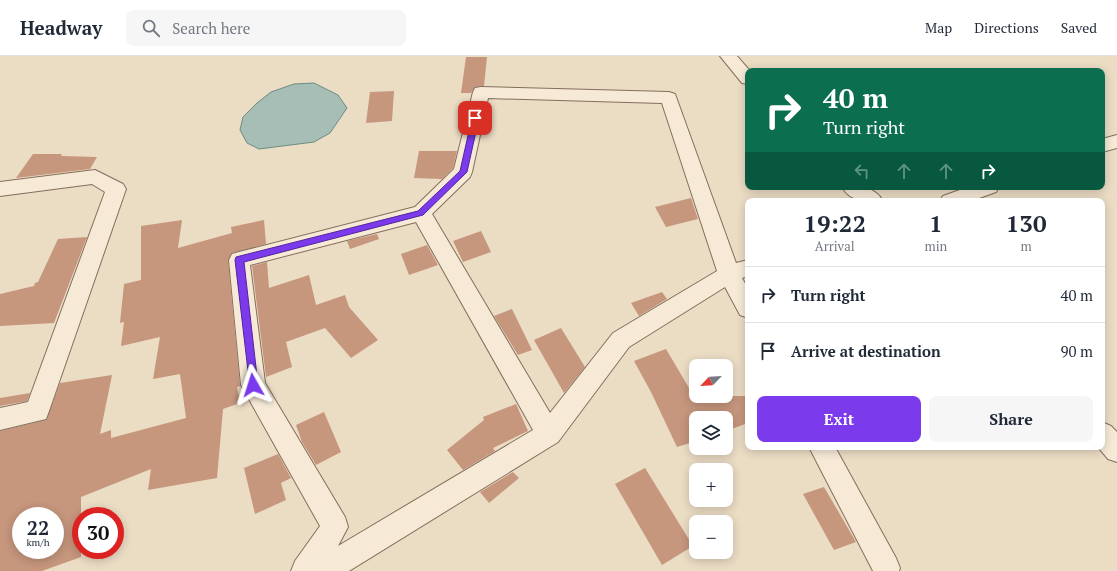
<!DOCTYPE html>
<meta charset="utf-8">
<style>
:root{--surface:#fff;--page:#f6f6f7;--text:#1f2937;--muted:#747a83;--line:#e0e1e3;--accent:#7c3aed}
body{margin:0;font-family:"PT Serif",serif;background:var(--page);color:var(--text);height:100vh;display:flex;flex-direction:column;font-size:15px;white-space:nowrap}
*{box-sizing:border-box;margin:0}
p{font-size:13px;color:var(--muted)}
.icon{flex:none;width:22px;height:22px;fill:none;stroke:currentColor;stroke-width:2;stroke-linecap:round;stroke-linejoin:round}
.map{position:relative;flex:1;overflow:hidden}
.details{position:absolute;left:745px;top:142px;width:360px;height:252px;display:flex;flex-direction:column;background:var(--surface);border-radius:8px;box-shadow:0 2px 10px #0003}
.details>*{flex:none}
.hud{position:absolute;left:745px;top:12px;width:360px;height:122px;border-radius:8px;box-shadow:0 2px 10px #0003;background:#0b6e4f;color:#fff;overflow:hidden}
.needle{width:26px;rotate:245deg}
.buttons{position:absolute;left:689px;top:303px;display:grid;gap:8px}
.buttons a{display:grid;place-items:center;width:44px;height:44px;border-radius:8px;background:var(--surface);box-shadow:0 2px 10px #0003;font-size:20px}
.speed{position:absolute;left:12px;top:451px;display:flex;gap:8px;font-size:20px;font-weight:700;text-align:center}
.speed>*{display:grid;place-content:center;width:52px;height:52px;border-radius:50%;background:var(--surface);box-shadow:0 2px 10px #0003;line-height:1}
.speed small{font-size:10px;font-weight:400}
.speed .limit{border:6px solid #d22;background:#fff;color:#111}
.pin{position:absolute;display:grid;place-items:center;width:34px;height:34px;color:#fff;margin:-17px;border-radius:8px;box-shadow:0 2px 6px #0006}
.me{position:absolute;width:44px;margin:-22px;rotate:354deg;stroke-linejoin:round;filter:drop-shadow(0 0 3px #0008)}
.turn{display:flex;align-items:center;gap:14px;height:84px;padding:0 12px;font-size:18px}
.turn .icon{width:52px;height:52px;stroke-width:2.5}
.turn b{display:block;font-size:28px;line-height:34px}
.lanes{display:flex;align-items:center;height:38px;padding:0 12px;background:#0003;justify-content:center;gap:20px;direction:ltr}
.lanes .off{opacity:.35}
.eta{display:flex;justify-content:space-evenly;align-items:center;height:68px;text-align:center}
.eta b{font-size:24px;font-weight:700;line-height:28px}
.action{display:flex;gap:8px;margin-top:auto;padding:8px 12px}
.action a{flex:1;height:46px;border-radius:8px;background:var(--accent);color:#fff;font-size:16px;font-weight:700;line-height:46px;text-align:center}
.action a+a{background:var(--page);color:var(--text)}
ul{padding:0;list-style:none}
li{display:flex;align-items:center;gap:12px;height:56px;padding:0 12px;border-top:1px solid var(--line)}
li div{flex:1}
li b{display:block;font-size:15px}
li em{font-style:normal}
header{display:flex;align-items:center;gap:24px;box-sizing:border-box;height:56px;padding:0 20px;background:var(--surface);border-bottom:1px solid var(--line)}
header strong{font-size:19px}
nav{display:flex;gap:22px;margin-inline-start:auto;font-size:14px}
.search{width:280px;height:36px;background:var(--page);display:flex;align-items:center;gap:10px;box-sizing:border-box;padding:0 14px;border-radius:8px;color:var(--muted);font-size:15px}
.map>svg:first-child{display:block}
</style>
<header>
<strong>Headway</strong>
<div class="search"><svg class="icon" aria-label="search" viewBox="0 0 24 24"><circle cx="10" cy="10" r="6"/><path d="M15 15l6 6"/></svg>Search here</div>
<nav><a>Map</a><a>Directions</a><a>Saved</a></nav>
</header>
<div class="map">
<svg width="1117" height="515" viewBox="0 0 1117 515">
<rect width="100%" height="100%" fill="#ebdcc4"/>
<!-- water -->
<path fill="#a6beb5" stroke="#6d8c82" d="M314,27l24,12 9,13 -17,25 -16,9 -55,7 -12,-6 -7,-13 3,-13 14,-14 14,-11 23,-8z"/>
<!-- building -->
<g fill="#c6967d" fill-rule="evenodd">
<path d="M466,1h21l-3,29 -9,1 -4,6h-10z"/>
<path d="M394,35l-2,30 -26,2 4,-31z"/>
<path d="M419,95h38l-4,17 -11,11 -28,-1z"/>
<path d="M33,98h29l-1,2 36,1 -7,12 -74,9z"/>
<path d="M691,142l7,21 -32,8 -11,-20z"/>
<path d="M182,164l-4,28 54,-15 -1,-6 33,-7 2,24 -34,9 -4,7 12,126 -3,1 3,16 -17,6 -6,69 -69,12 3,-21 -70,28v60l-39,14h-42v-140l46,-11 14,-37 52,-8 -12,59 11,-4v8l75,-20 -6,-44 -27,5 7,-42 -39,9 3,-24 -4,1 4,-39 17,-4v-54zM21,460h34v34h-34z"/>
<path d="M481,175l10,21 -28,10 -10,-21z"/>
<path d="M377,178l2,5 -29,10 -3,-8z"/>
<path d="M87,181l-33,86 -54,3v-32l34,-8 1,-3 3,-1 20,-43z"/>
<path d="M427,189l11,20 -29,10 -8,-21z"/>
<path d="M267,206l2,26 40,-13 7,30 29,-10 4,12 29,33 -27,18 -26,-30 -39,14 6,25 -26,10 -14,-111z"/>
<path d="M662,236l5,7 -28,17 -8,-13z"/>
<path d="M512,253l20,41 -14,5 -24,-39z"/>
<path d="M561,272l24,39 -21,26 -30,-53z"/>
<path d="M666,293l23,39 7,-2v10h52v27l-22,8v-13h-30v23l-19,6 -26,-55 -17,-31z"/>
<path d="M30,337l-3,8 -27,5v-8z"/>
<path d="M516,348l12,27 -35,17 2,3 -32,19 -16,-20 37,-30 -1,-3z"/>
<path d="M324,356l17,40 -25,13 -14,-23 -6,-17z"/>
<path d="M278,398l13,24 -10,5 5,17 -31,14 -11,-46z"/>
<path d="M645,412l48,78 -31,19 -47,-81z"/>
<path d="M513,416l6,6 -30,25 -9,-11z"/>
<path d="M824,431l32,55 -22,8 -31,-56z"/>
</g>
<g fill="none" stroke-linecap="round" stroke-linejoin="round">
<!-- minor casing -->
<g stroke="#846e5c" stroke-width="2">
<g id="minor">
<path d="M720,0h17l13,15h-2v13l-6,-1z"/>
<path d="M481,31l188,5 6,2 61,169 12,-3v16l-6,2 6,11v29l-8,-3 -15,-28 -96,60 -71,95 -209,129h-58l4,-10 25,-35 -79,-141 -12,-125 3,-6 7,-2 176,-45 39,-38 19,-77 2,-4zM488,42l174,5 55,168 -104,62 -63,80 -118,-199 38,-37 2,-5zM416,166l117,208 -195,116 10,-19 -3,-10 -80,-134 -15,-118z"/>
<path d="M1117,79v13l-15,4v-13z"/>
<path d="M95,114l28,14 3,5 -77,222 -3,8 -46,11v-22l28,-6 77,-210 -13,-8 -92,12v-14z"/>
<path d="M842,131c16,0 32,-2 41,14 -16,0 -32,2 -41,-14z"/>
<path d="M968,131h31l-3,5 -25,9h-31l3,-5z"/>
<path d="M1102,366l9,4 6,6v30l-9,-3 -10,-12h4z"/>
<path d="M809,391h26l61,111 4,10 -1,3h-26z"/>
</g>
</g>
<!-- minor -->
<use href="#minor" fill="#f6ead7" fill-rule="evenodd"/>
</g>
<!-- route -->
<path fill="#7c3aed" stroke="#51269a" d="M475,60l4,2 -12,54 -44,43 -179,47 14,123 -1,3 -4,1 -3,-1 -15,-128 1,-3 182,-46 42,-40 12,-53z"/>
</svg>
<div class="buttons">
<a><svg class="needle" viewBox="-14 -14 28 28"><path d="M0-13l5 13h-10z" fill="#e53935"/><path d="M0 13l5-13h-10z" fill="#747a83"/></svg></a>
<a><svg class="icon" aria-label="layers" viewBox="0 0 24 24"><path d="M12 4l9 5-9 5-9-5zM3 14l9 5 9-5"/></svg></a>
<a>+</a>
<a>−</a>
</div>
<div class="speed"><div>22<small>km/h</small></div><div class="limit">30</div></div>
<div class="pin" style="left:475px;top:62px;background:#d93025"><svg class="icon" aria-label="arrive" viewBox="0 0 24 24"><path d="M6 21V4h12l-3 4 3 4H6"/></svg></div>
<svg class="me" style="left:253px;top:329px" viewBox="-20 -20 40 40"><path d="M0-17L14 15 0 8-14 15z" fill="#7c3aed" stroke="#fff" stroke-width="4"/></svg>
<div class="hud">
<div class="turn"><svg class="icon" aria-label="right" viewBox="0 0 24 24"><path d="M7 20v-9h11M14 6l5 5-5 5"/></svg><div><b>40 m</b>Turn right</div></div>
<div class="lanes"><svg class="icon off" aria-label="left" viewBox="0 0 24 24"><path d="M17 20v-9H6M10 6l-5 5 5 5"/></svg><svg class="icon off" aria-label="ahead" viewBox="0 0 24 24"><path d="M12 20V5M6 11l6-6 6 6"/></svg><svg class="icon off" aria-label="ahead" viewBox="0 0 24 24"><path d="M12 20V5M6 11l6-6 6 6"/></svg><svg class="icon" aria-label="right" viewBox="0 0 24 24"><path d="M7 20v-9h11M14 6l5 5-5 5"/></svg></div>
</div>
<section class="details">
<div class="eta">
<div><b>19:22</b><p>Arrival</p></div>
<div><b>1</b><p>min</p></div>
<div><b>130</b><p>m</p></div>
</div>
<ul>
<li><svg class="icon" aria-label="right" viewBox="0 0 24 24"><path d="M7 20v-9h11M14 6l5 5-5 5"/></svg><div><b>Turn right</b></div><em>40 m</em></li>
<li><svg class="icon" aria-label="arrive" viewBox="0 0 24 24"><path d="M6 21V4h12l-3 4 3 4H6"/></svg><div><b>Arrive at destination</b></div><em>90 m</em></li>
</ul>
<div class="action"><a>Exit</a><a>Share</a></div>
</section>
</div>
